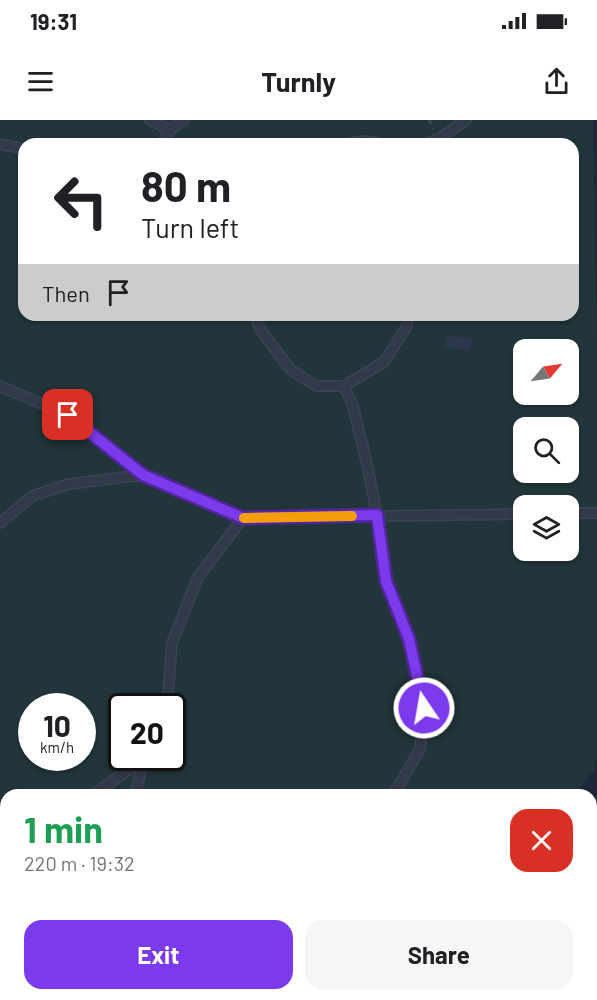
<!DOCTYPE html>
<meta charset="utf-8">
<style>
:root{--surface:#fff;--page:#f6f6f6;--text:#202124;--muted:#757577;--accent:#7c3aed}
body{margin:0;font-family:Barlow,sans-serif;background:var(--page);color:var(--text);height:100vh;display:flex;flex-direction:column;font-size:22px;white-space:nowrap}
*{box-sizing:border-box;margin:0}
p{font-size:20px;color:var(--muted)}
.icon{flex:none;width:33px;height:33px;fill:none;stroke:currentColor;stroke-width:2;stroke-linecap:round;stroke-linejoin:round}
.map{position:relative;flex:1;overflow:hidden}
.side{position:absolute;left:0px;top:669px;width:597px;height:212px;display:flex;flex-direction:column;background:var(--surface);border-radius:18px 18px 0 0;box-shadow:0 2px 4px #0004}
.side>*{flex:none}
.hud{position:absolute;left:18px;top:18px;width:561px;height:183px;border-radius:18px;box-shadow:0 2px 4px #0004;background:#fff;color:var(--text);overflow:hidden}
.needle{width:39px;rotate:61deg}
.controls{position:absolute;left:513px;top:219px;display:grid;gap:12px}
.controls a{display:grid;place-items:center;width:66px;height:66px;border-radius:12px;background:var(--surface);box-shadow:0 2px 4px #0004;font-size:30px}
.speed{position:absolute;left:18px;top:573px;display:flex;gap:12px;font-size:30px;font-weight:700;text-align:center}
.speed>*{display:grid;place-content:center;width:78px;height:78px;border-radius:50%;background:var(--surface);box-shadow:0 2px 4px #0004;line-height:1}
.speed small{font-size:15px;font-weight:400}
.speed .limit{border:3px solid #111;border-radius:9px;background:#fff;color:#111}
.pin{position:absolute;display:grid;place-items:center;width:51px;height:51px;color:#fff;margin:-26px;border-radius:12px;box-shadow:0 3px 9px #0006}
.me{position:absolute;width:66px;margin:-33px;rotate:348deg;stroke-linejoin:round;filter:drop-shadow(0 0 4px #0008)}
.turn{display:flex;align-items:center;gap:21px;height:126px;padding:0 24px;font-size:27px}
.turn .icon{width:78px;height:78px;stroke-width:2.5}
.turn b{display:block;font-size:42px;line-height:51px}
.then{display:flex;align-items:center;height:57px;padding:0 24px;background:#0003;gap:12px;font-size:22px}
.round{display:grid;place-items:center;flex:none;width:63px;height:63px;border-radius:18px;background:var(--page)}
.overview{display:flex;align-items:center;justify-content:space-between;height:102px;padding:0 24px}
h1{font-size:36px;font-weight:700;line-height:45px;color:#1e9e55}
.primary-button{display:flex;gap:12px;margin-top:auto;padding:12px 24px}
.primary-button a{flex:1;height:69px;border-radius:18px;background:var(--accent);color:#fff;font-size:24px;font-weight:700;line-height:69px;text-align:center}
.primary-button a+a{background:var(--page);color:var(--text)}
.status{display:flex;justify-content:space-between;align-items:center;height:42px;padding:0 30px;background:var(--surface);direction:ltr}
.status svg{height:16px;fill:currentColor}
header{display:flex;justify-content:space-between;align-items:center;height:78px;padding:0 24px;background:var(--surface);font-size:27px;font-weight:700}
.map>svg:first-child{display:block}
</style>
<div class="status"><b>19:31</b><svg viewBox="0 0 49 12"><path d="M0 12V9h3v3zM5 12V6h3v6zM10 12V3h3v9zM15 12V0h3v12zM26 1h20v11H26zM47 4h2v5h-2z"/></svg></div>
<header><svg class="icon" aria-label="menu" viewBox="0 0 24 24"><path d="M4 6h16M4 12h16M4 18h16"/></svg>Turnly<svg class="icon" aria-label="share" viewBox="0 0 24 24"><path d="M12 15V3M7 8l5-5 5 5M5 13v7h14v-7"/></svg></header>
<div class="map">
<svg width="597" height="880" viewBox="0 0 597 880">
<rect width="100%" height="100%" fill="#1f2739"/>
<!-- green -->
<path fill="#21353a" fill-rule="evenodd" d="M0,0h593l4,218v420l-3,12 -19,25h-569v199l420,1 -4,5h-422zM24,24h549v171h-549zM524,230h44v44h-44zM524,308h44v44h-44zM524,386h44v44h-44zM32,586h50v52h-50zM122,586h50v52h-50z"/>
<!-- building -->
<path fill="#2d384e" d="M447,215l25,4 -2,12 -25,-4z"/>
<g fill="none" stroke-linecap="round" stroke-linejoin="round">
<!-- lane casing -->
<g stroke="#3c4353" stroke-width="12">
<g id="lane">
<path d="M150,0l20,10"/>
<path d="M0,24l24,5"/>
<path d="M162,24l8,-14 14,-10"/>
<path d="M348,24l15,-3 21,3"/>
<path d="M425,24l15,-6 26,-18"/>
<path d="M254,195l8,17 29,38 25,16h28l9,20 14,58 10,51 8,66 24,58 15,69 -4,41 -22,38 -7,8"/>
<path d="M0,266l68,29 75,60 100,43 281,-4"/>
<path d="M344,266l40,-24 23,-36 1,-11"/>
<path d="M568,393h29"/>
<path d="M0,403l32,-27 37,-12 74,-9"/>
<path d="M167,586l5,-63 26,-66 45,-59"/>
<path d="M93,675l52,-37"/>
<path d="M135,675l9,-35"/>
<path d="M0,709l6,-2"/>
<path d="M177,874l2,6"/>
<path d="M135,880l3,-6"/>
<path d="M252,880l2,-6"/>
</g>
</g>
<!-- secondary casing -->
<g stroke="#3c4353" stroke-width="28">
<g id="secondary">
<path d="M591,699l6,-7"/>
<path d="M453,880l4,-6"/>
</g>
</g>
<!-- highway casing -->
<g stroke="#3a4151" stroke-width="36">
<g id="highway">
<path d="M591,825l6,-12"/>
<path d="M559,880l3,-6"/>
</g>
</g>
<!-- path -->
<g stroke="#394e53" stroke-width="3" stroke-dasharray="4.5 4.5" stroke-linecap="butt">
<path d="M429,0l5,9"/>
<path d="M591,729l6,-5"/>
<path d="M518,880l4,-6"/>
</g>
<!-- lane -->
<use href="#lane" stroke="#323a4a" stroke-width="9"/>
<!-- secondary -->
<use href="#secondary" stroke="#40485d" stroke-width="26"/>
<!-- highway -->
<use href="#highway" stroke="#70674f" stroke-width="33"/>
</g>
<g fill="none" stroke-linecap="round" stroke-linejoin="round">
<!-- route casing -->
<g stroke="#51269a" stroke-width="15">
<path id="route" d="M68,295l75,60 100,43 134,-3 9,66 23,58 15,69"/>
</g>
<!-- route -->
<use href="#route" stroke="#7c3aed" stroke-width="10"/>
<!-- slow -->
<path stroke="#f59e0b" stroke-width="10" d="M244,398l108,-2"/>
</g>
</svg>
<div class="controls">
<a><svg class="needle" viewBox="-14 -14 28 28"><path d="M0-13l5 13h-10z" fill="#e53935"/><path d="M0 13l5-13h-10z" fill="#757577"/></svg></a>
<a><svg class="icon" aria-label="search" viewBox="0 0 24 24"><circle cx="10" cy="10" r="6"/><path d="M15 15l6 6"/></svg></a>
<a><svg class="icon" aria-label="layers" viewBox="0 0 24 24"><path d="M12 4l9 5-9 5-9-5zM3 14l9 5 9-5"/></svg></a>
</div>
<div class="speed"><div>10<small>km/h</small></div><div class="limit">20</div></div>
<div class="pin" style="left:68px;top:295px;background:#d93025"><svg class="icon" aria-label="arrive" viewBox="0 0 24 24"><path d="M6 21V4h12l-3 4 3 4H6"/></svg></div>
<svg class="me" style="left:424px;top:588px" viewBox="-20 -20 40 40"><circle r="17" fill="#7c3aed" stroke="#fff" stroke-width="3"/><path d="M0-11L8 9 0 5-8 9z" fill="#fff"/></svg>
<div class="hud">
<div class="turn"><svg class="icon" aria-label="left" viewBox="0 0 24 24"><path d="M17 20v-9H6M10 6l-5 5 5 5"/></svg><div><b>80 m</b>Turn left</div></div>
<div class="then">Then<svg class="icon" aria-label="arrive" viewBox="0 0 24 24"><path d="M6 21V4h12l-3 4 3 4H6"/></svg></div>
</div>
<section class="side">
<div class="overview"><div><h1>1 min</h1><p>220 m · 19:32</p></div><a class="round" style="background:#d93025;color:#fff"><svg class="icon" aria-label="close" viewBox="0 0 24 24"><path d="M6 6l12 12M18 6L6 18"/></svg></a></div>
<div class="primary-button"><a>Exit</a><a>Share</a></div>
</section>
</div>
